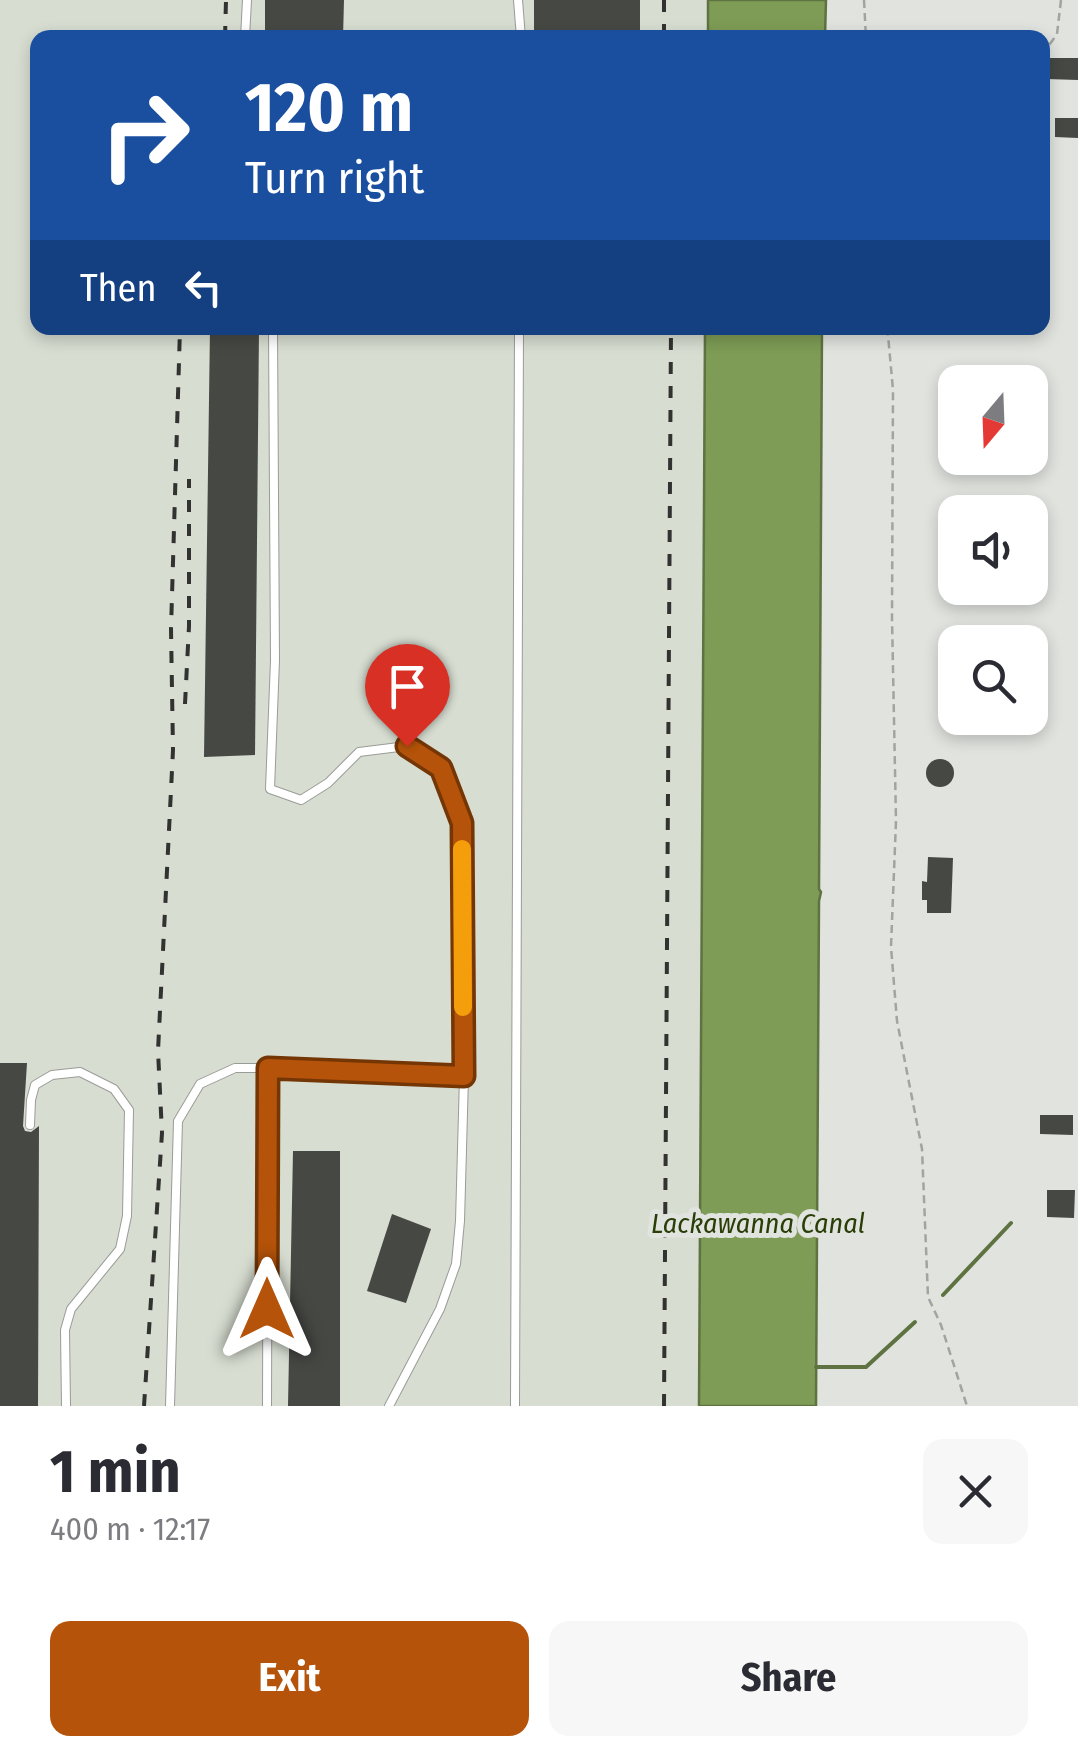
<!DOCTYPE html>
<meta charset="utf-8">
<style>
:root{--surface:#fff;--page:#f7f7f7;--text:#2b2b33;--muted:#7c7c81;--accent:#b45309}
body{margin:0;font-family:"Fira Sans Condensed",sans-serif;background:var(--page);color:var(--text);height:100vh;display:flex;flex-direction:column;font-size:38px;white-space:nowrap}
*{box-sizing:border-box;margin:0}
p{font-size:32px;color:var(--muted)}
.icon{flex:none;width:55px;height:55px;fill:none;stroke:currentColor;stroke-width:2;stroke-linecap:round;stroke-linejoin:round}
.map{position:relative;height:1406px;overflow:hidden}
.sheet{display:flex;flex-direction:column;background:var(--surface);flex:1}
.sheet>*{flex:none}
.hud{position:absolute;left:30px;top:30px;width:1020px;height:305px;border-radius:20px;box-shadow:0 5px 15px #0003;background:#1a4fa0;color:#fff;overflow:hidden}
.needle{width:65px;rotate:199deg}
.tools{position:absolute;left:938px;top:365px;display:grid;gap:20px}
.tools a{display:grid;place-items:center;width:110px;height:110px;border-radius:20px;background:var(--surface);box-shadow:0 5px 15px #0003;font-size:50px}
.pin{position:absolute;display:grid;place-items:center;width:85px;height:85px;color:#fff;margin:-102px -42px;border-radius:50% 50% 50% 0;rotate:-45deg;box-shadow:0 0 10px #0007}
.pin .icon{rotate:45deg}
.me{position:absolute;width:110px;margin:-55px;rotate:0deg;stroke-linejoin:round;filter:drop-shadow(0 0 8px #0008)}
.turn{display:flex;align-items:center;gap:35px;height:210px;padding:0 50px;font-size:45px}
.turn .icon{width:130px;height:130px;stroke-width:2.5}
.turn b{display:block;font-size:70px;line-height:85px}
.then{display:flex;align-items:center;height:95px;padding:0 50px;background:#0003;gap:20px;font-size:38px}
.round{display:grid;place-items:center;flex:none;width:105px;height:105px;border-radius:20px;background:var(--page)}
.headline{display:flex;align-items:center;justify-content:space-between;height:170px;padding:0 50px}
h1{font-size:60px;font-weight:700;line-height:75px}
.action{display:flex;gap:20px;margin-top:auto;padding:20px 50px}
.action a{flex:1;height:115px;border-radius:20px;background:var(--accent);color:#fff;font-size:40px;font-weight:700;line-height:115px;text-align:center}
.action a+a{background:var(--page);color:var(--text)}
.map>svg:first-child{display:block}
</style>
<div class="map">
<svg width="1078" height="1406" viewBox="0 0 1078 1406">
<rect width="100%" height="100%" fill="#e1e3df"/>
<!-- built -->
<path fill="#d7ddd1" d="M0,0h707v37l-669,1v290h667l-6,1078h-699z"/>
<!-- water -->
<g fill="#7e9c55" stroke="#5e7341" stroke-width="2.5">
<path d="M708,0h118l-1,37h-117z"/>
<path d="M705,328h117l-3,561 2,3 -2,9 -3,505h-117z"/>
</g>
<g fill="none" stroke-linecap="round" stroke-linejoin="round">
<!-- stream -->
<g stroke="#5e7341" stroke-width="4">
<path d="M943,1295l68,-72"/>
<path d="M816,1367h50l49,-45"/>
</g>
</g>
<!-- building -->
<g fill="#464844">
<path d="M265,0h79l-1,38h-78z"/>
<rect x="534" y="0" width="106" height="38"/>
<path d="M1046,58h32v22l-32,-1z"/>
<path d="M1055,118h23v20l-23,-1z"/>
<path d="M210,328h49l-4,427 -51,2z"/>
<circle cx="940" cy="773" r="14"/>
<path d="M928,857l25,1 -2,55h-24v-13h-5v-19l5,1z"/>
<path d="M0,1063h27l-4,63 2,5 6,1 8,-6 -1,280h-38z"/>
<path d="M1040,1115h33v20l-33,-1z"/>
<path d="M293,1151h47v255h-52z"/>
<path d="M1047,1190h28l-1,28 -27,-1z"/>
<path d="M392,1214l39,15 -25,74 -39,-12z"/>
</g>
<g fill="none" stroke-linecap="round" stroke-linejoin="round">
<!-- lane casing -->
<g stroke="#9a9c98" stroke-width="10">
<g id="lane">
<path d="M518,0l3,38"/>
<path d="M245,38l2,-38"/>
<path d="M30,1125l1,-25 4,-15 17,-10 28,-3 34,17 15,21 -2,106 -7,33 -49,60 -6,21 1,76"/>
<path d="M170,1406l8,-285 22,-37 35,-16h33"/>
<path d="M267,1406l1,-338 196,9 -2,-254 -21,-55 -34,-22 -48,6 -31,31 -27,17 -31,-11 5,-129 -2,-332"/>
<path d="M389,1406l51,-97 16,-45 4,-43 4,-144"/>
<path d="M515,1406l4,-1078"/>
</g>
</g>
<!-- path -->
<g stroke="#a2a4a1" stroke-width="2.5" stroke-dasharray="8 5" stroke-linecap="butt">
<path d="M864,0l2,38"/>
<path d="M1042,55l15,-21 4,-34"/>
<path d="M885,328l3,7 5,55 -1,228 4,203 -5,126 6,74 25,128 6,148 13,28 26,81"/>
</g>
<!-- lane -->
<use href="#lane" stroke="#fff" stroke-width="8"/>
<!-- rail -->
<g stroke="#323231" stroke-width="4" stroke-dasharray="12 12" stroke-linecap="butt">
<path d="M664,0v38"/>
<path d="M225,38l1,-38"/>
<path d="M185,704l4,-78v-147"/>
<path d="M144,1406l18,-273 -4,-82 15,-301 -2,-121 9,-301"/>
<path d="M664,1406l7,-1078"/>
</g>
</g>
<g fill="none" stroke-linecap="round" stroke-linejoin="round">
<!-- route casing -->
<g stroke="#753606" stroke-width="25">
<path id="route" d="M267,1309l1,-241 196,8 -2,-253 -21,-55 -34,-22"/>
</g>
<!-- route -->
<use href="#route" stroke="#b45309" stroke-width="18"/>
<!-- slow -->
<path stroke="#f59e0b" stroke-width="18" d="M462,849l1,158"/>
</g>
<g text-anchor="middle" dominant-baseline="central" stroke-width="10" stroke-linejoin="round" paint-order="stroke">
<!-- water labels -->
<g font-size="28" font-style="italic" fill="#2a3e07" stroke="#e1e3df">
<text x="758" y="1223">Lackawanna Canal</text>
</g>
</g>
</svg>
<div class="tools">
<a><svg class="needle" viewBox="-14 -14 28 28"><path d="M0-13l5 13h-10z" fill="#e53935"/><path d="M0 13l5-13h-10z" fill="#7c7c81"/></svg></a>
<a><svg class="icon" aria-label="sound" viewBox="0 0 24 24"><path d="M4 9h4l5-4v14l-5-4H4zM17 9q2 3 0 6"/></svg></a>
<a><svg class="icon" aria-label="search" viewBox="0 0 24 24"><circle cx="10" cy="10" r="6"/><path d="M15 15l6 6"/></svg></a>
</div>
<div class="pin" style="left:407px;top:746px;background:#d93025"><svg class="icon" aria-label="arrive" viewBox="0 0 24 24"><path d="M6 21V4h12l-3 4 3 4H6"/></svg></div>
<svg class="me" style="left:267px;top:1309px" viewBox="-20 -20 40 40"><path d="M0-17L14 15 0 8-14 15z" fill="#b45309" stroke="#fff" stroke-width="4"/></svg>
<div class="hud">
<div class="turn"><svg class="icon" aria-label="right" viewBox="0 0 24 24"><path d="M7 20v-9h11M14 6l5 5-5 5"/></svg><div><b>120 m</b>Turn right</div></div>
<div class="then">Then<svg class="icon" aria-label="left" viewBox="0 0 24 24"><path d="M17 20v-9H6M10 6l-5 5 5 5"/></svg></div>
</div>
</div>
<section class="sheet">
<div class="headline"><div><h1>1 min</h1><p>400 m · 12:17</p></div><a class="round"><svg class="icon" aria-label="close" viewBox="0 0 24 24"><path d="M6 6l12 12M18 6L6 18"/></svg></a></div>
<div class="action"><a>Exit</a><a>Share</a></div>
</section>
